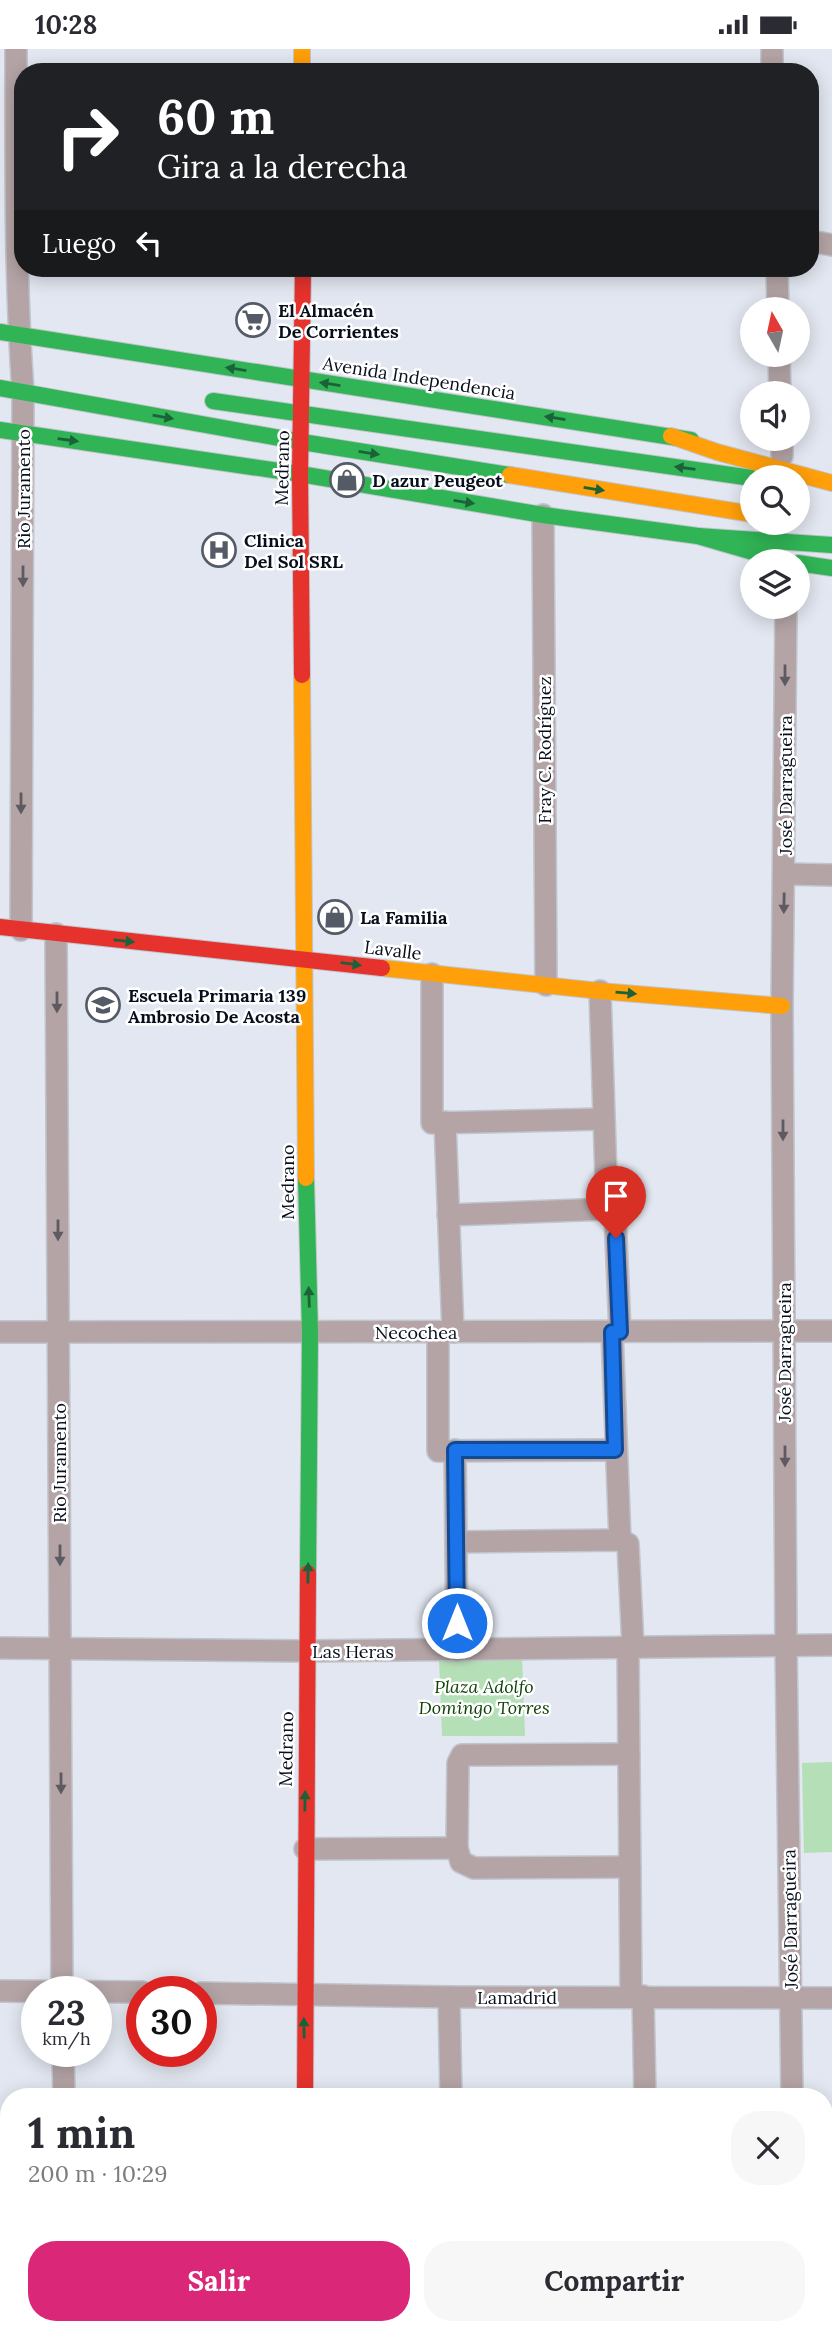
<!DOCTYPE html>
<html lang="es">
<meta charset="utf-8">
<style>
:root{--surface:#fff;--page:#f7f7f7;--text:#2b2b33;--muted:#7c7c81;--accent:#db2777}
body{margin:0;font-family:Lora,serif;background:var(--page);color:var(--text);height:100vh;display:flex;flex-direction:column;font-size:26px;white-space:nowrap}
*{box-sizing:border-box;margin:0}
p{font-size:23px;color:var(--muted)}
.icon{flex:none;width:38px;height:38px;fill:none;stroke:currentColor;stroke-width:2;stroke-linecap:round;stroke-linejoin:round}
.map{position:relative;flex:1;overflow:hidden}
.sheet{position:absolute;left:0px;top:2039px;width:833px;height:247px;display:flex;flex-direction:column;background:var(--surface);border-radius:28px 28px 0 0;box-shadow:0 4px 18px #0003}
.sheet>*{flex:none}
.guide{position:absolute;left:14px;top:14px;width:805px;height:214px;border-radius:28px;box-shadow:0 4px 18px #0003;background:#202124;color:#fff;overflow:hidden}
.needle{width:46px;rotate:351deg}
.buttons{position:absolute;left:740px;top:248px;display:grid;gap:14px}
.buttons a{display:grid;place-items:center;width:70px;height:70px;border-radius:50%;background:var(--surface);box-shadow:0 4px 18px #0003;font-size:35px}
.speed{position:absolute;left:21px;top:1927px;display:flex;gap:14px;font-size:35px;font-weight:700;text-align:center}
.speed>*{display:grid;place-content:center;width:91px;height:91px;border-radius:50%;background:var(--surface);box-shadow:0 4px 18px #0003;line-height:1}
.speed small{font-size:18px;font-weight:400}
.speed .limit{border:10px solid #d22;background:#fff;color:#111}
.pin{position:absolute;display:grid;place-items:center;width:60px;height:60px;color:#fff;margin:-72px -30px;border-radius:50% 50% 50% 0;rotate:-45deg;box-shadow:0 0 7px #0007}
.pin .icon{rotate:45deg}
.me{position:absolute;width:77px;margin:-38px;rotate:0deg;stroke-linejoin:round;filter:drop-shadow(0 0 5px #0008)}
.turn{display:flex;align-items:center;gap:24px;height:147px;padding:0 28px;font-size:32px}
.turn .icon{width:91px;height:91px;stroke-width:2.5}
.turn b{display:block;font-size:49px;line-height:60px}
.then{display:flex;align-items:center;height:66px;padding:0 28px;background:#0003;gap:14px;font-size:26px}
.round{display:grid;place-items:center;flex:none;width:74px;height:74px;border-radius:28px;background:var(--page)}
.head{display:flex;align-items:center;justify-content:space-between;height:119px;padding:0 28px}
h1{font-size:42px;font-weight:800;line-height:52px}
.cta{display:flex;gap:14px;margin-top:auto;padding:14px 28px}
.cta a{flex:1;height:80px;border-radius:28px;background:var(--accent);color:#fff;font-size:28px;font-weight:800;line-height:80px;text-align:center}
.cta a+a{background:var(--page);color:var(--text)}
.status{display:flex;justify-content:space-between;align-items:center;height:49px;padding:0 35px;background:var(--surface);direction:ltr}
.status svg{height:19px;fill:currentColor}
.map>svg:first-child{display:block}
</style>
<div class="status"><b>10:28</b><svg viewBox="0 0 49 12"><path d="M0 12V9h3v3zM5 12V6h3v6zM10 12V3h3v9zM15 12V0h3v12zM26 1h20v11H26zM47 4h2v5h-2z"/></svg></div>
<div class="map">
<svg width="832" height="2284" viewBox="0 0 832 2284">
<rect width="100%" height="100%" fill="#e2e7f1"/>
<!-- green -->
<g fill="#b5dfb6">
<path d="M522,1606l3,81h-83l-3,-77z"/>
<path d="M832,1713v90l-28,1 -2,-90z"/>
</g>
<g fill="none" stroke-linecap="round" stroke-linejoin="round">
<!-- street casing -->
<g stroke="#c1c5cd" stroke-width="24">
<g id="street">
<path d="M16,0c0,114 -1,229 7,343l-2,538"/>
<path d="M772,0v23"/>
<path d="M810,192l22,4"/>
<path d="M777,219l1,42"/>
<path d="M779,306l1,39"/>
<path d="M782,390v17"/>
<path d="M543,466l3,470"/>
<path d="M786,558l-4,399 4,638 6,453"/>
<path d="M784,825l48,1"/>
<path d="M56,885l6,1057"/>
<path d="M432,925v149l171,-4"/>
<path d="M600,942l7,218"/>
<path d="M445,1073l8,210"/>
<path d="M448,1166l159,-6 8,6 5,117"/>
<path d="M0,1283l832,-1"/>
<path d="M438,1283v119l177,-1"/>
<path d="M612,1283l8,208"/>
<path d="M455,1401l2,200"/>
<path d="M456,1493l164,-2 8,4 5,103"/>
<path d="M628,1598l3,349"/>
<path d="M0,1599l307,3 525,-6"/>
<path d="M629,1705l-167,1 -4,8 -1,85 4,14 13,6 156,-1"/>
<path d="M305,1800l152,-1"/>
<path d="M0,1942l142,1"/>
<path d="M201,1944l248,4 383,1"/>
<path d="M643,1947l2,101"/>
<path d="M449,1948l2,100"/>
<path d="M63,2002l1,46"/>
<path d="M66,2277v7"/>
<path d="M795,2277v7"/>
</g>
</g>
<!-- fast casing -->
<g stroke="#c1c5cd" stroke-width="18">
<g id="fast">
<path d="M0,283l691,108"/>
<path d="M0,339l302,54 208,33"/>
<path d="M213,352l539,77"/>
<path d="M0,381l300,44 243,41 155,21 89,26"/>
<path d="M698,487l134,9"/>
<path d="M798,514l34,5"/>
<path d="M306,1129l4,155 -2,240"/>
<path d="M824,2266h8"/>
</g>
</g>
<!-- slow casing -->
<g stroke="#c1c5cd" stroke-width="18">
<g id="slow">
<path d="M302,0v23"/>
<path d="M671,387l46,16 115,31"/>
<path d="M510,426l242,39"/>
<path d="M302,626l4,503"/>
<path d="M382,919l218,23 182,15"/>
</g>
</g>
<!-- jam casing -->
<g stroke="#c1c5cd" stroke-width="18">
<g id="jam">
<path d="M302,626l-2,-201 3,-206"/>
<path d="M0,878l382,41"/>
<path d="M305,2048l3,-524"/>
<path d="M211,2284l200,-7"/>
</g>
</g>
<!-- street -->
<use href="#street" stroke="#b4a4a6" stroke-width="21"/>
<!-- fast -->
<use href="#fast" stroke="#30b455" stroke-width="16"/>
<!-- slow -->
<use href="#slow" stroke="#ff9f0a" stroke-width="16"/>
<!-- jam -->
<use href="#jam" stroke="#e5322d" stroke-width="16"/>
</g>
<!-- one-way arrows -->
<defs><path id="oneway-solid" d="M-6-.8H1V-3.2L6.5 0L1 3.2V.8H-6Z" transform="scale(1.75)"/></defs>
<g fill="#1c6239">
<use href="#oneway-solid" transform="translate(236 320) rotate(-171)"/>
<use href="#oneway-solid" transform="translate(330 335) rotate(-171)"/>
<use href="#oneway-solid" transform="translate(163 368) rotate(10)"/>
<use href="#oneway-solid" transform="translate(555 369) rotate(-171)"/>
<use href="#oneway-solid" transform="translate(68 391) rotate(8)"/>
<use href="#oneway-solid" transform="translate(369 404) rotate(9)"/>
<use href="#oneway-solid" transform="translate(685 419) rotate(-172)"/>
<use href="#oneway-solid" transform="translate(594 440) rotate(9)"/>
<use href="#oneway-solid" transform="translate(464 453) rotate(9)"/>
<use href="#oneway-solid" transform="translate(124 892) rotate(6)"/>
<use href="#oneway-solid" transform="translate(351 915) rotate(7)"/>
<use href="#oneway-solid" transform="translate(626 944) rotate(5)"/>
<use href="#oneway-solid" transform="translate(309 1248) rotate(-92)"/>
<use href="#oneway-solid" transform="translate(308 1524) rotate(-89)"/>
<use href="#oneway-solid" transform="translate(305 1752) rotate(-89)"/>
<use href="#oneway-solid" transform="translate(304 1979) rotate(-91)"/>
</g>
<g fill="#5e5a62">
<use href="#oneway-solid" transform="translate(23 527) rotate(90)"/>
<use href="#oneway-solid" transform="translate(785 626) rotate(90)"/>
<use href="#oneway-solid" transform="translate(21 754) rotate(90)"/>
<use href="#oneway-solid" transform="translate(784 854) rotate(91)"/>
<use href="#oneway-solid" transform="translate(57 953) rotate(90)"/>
<use href="#oneway-solid" transform="translate(783 1081) rotate(90)"/>
<use href="#oneway-solid" transform="translate(58 1181) rotate(90)"/>
<use href="#oneway-solid" transform="translate(785 1407) rotate(90)"/>
<use href="#oneway-solid" transform="translate(60 1506) rotate(90)"/>
<use href="#oneway-solid" transform="translate(61 1734) rotate(90)"/>
</g>
<g fill="none" stroke-linecap="round" stroke-linejoin="round">
<!-- route casing -->
<g stroke="#114b97" stroke-width="18">
<path id="route" d="M457,1574l-2,-173h160l-3,-118h8l-4,-94"/>
</g>
<!-- route -->
<use href="#route" stroke="#1a73e8" stroke-width="12"/>
</g>
<!-- icons -->
<defs>
<g id="supermarket-ring" transform="scale(1.75)"><circle r="9.5" fill="#fff" stroke="#545b67" stroke-width="1.5"/><path d="M-6-5.5h2.5l.6 2H6L4.5 2H-2.5L-4.4-4H-6ZM-1.5 3.2a1.3 1.3 0 1 0 .1 0ZM3 3.2a1.3 1.3 0 1 0 .1 0Z" fill="#545b67"/></g>
<g id="shop-ring" transform="scale(1.75)"><circle r="9.5" fill="#fff" stroke="#545b67" stroke-width="1.5"/><path d="M-5-2.5h2.3a2.7 3.5 0 0 1 5.4 0H5L5.5 6h-11ZM-1.5-2.5h3a1.5 2.3 0 0 0-3 0Z" fill="#545b67"/></g>
<g id="hospital-ring" transform="scale(1.75)"><circle r="9.5" fill="#fff" stroke="#545b67" stroke-width="1.5"/><path d="M-5-5h3v3.5h4V-5h3V5h-3V1.5h-4V5h-3Z" fill="#545b67"/></g>
<g id="school-ring" transform="scale(1.75)"><circle r="9.5" fill="#fff" stroke="#545b67" stroke-width="1.5"/><path d="M0-5L7-2L0 1L-7-2ZM-4 1L0 2.5L4 1V4Q0 6-4 4Z" fill="#545b67"/></g>
</defs>
<g fill-rule="evenodd">
<use href="#supermarket-ring" x="253" y="271"/>
<use href="#shop-ring" x="347" y="431"/>
<use href="#hospital-ring" x="219" y="501"/>
<use href="#shop-ring" x="335" y="868"/>
<use href="#school-ring" x="103" y="956"/>
</g>
<g text-anchor="middle" dominant-baseline="central" stroke-width="5" stroke-linejoin="round" paint-order="stroke">
<!-- poi labels -->
<g font-size="18" font-weight="bold" fill="#070f1d" stroke="#fff" text-anchor="start">
<text x="278" y="261">El Almacén<tspan x="278" dy="21">De Corrientes</tspan></text>
<text x="372" y="431">D azur Peugeot</text>
<text x="244" y="491">Clinica<tspan x="244" dy="21">Del Sol SRL</tspan></text>
<text x="360" y="868">La Familia</text>
<text x="128" y="946">Escuela Primaria 139<tspan x="128" dy="21">Ambrosio De Acosta</tspan></text>
</g>
<!-- street labels -->
<g font-size="18" fill="#070f1d" stroke="#fff">
<text transform="translate(419 329) rotate(9)">Avenida Independencia</text>
<text transform="translate(282 419) rotate(-89)">Medrano</text>
<text transform="translate(23 440) rotate(-90)">Rio Juramento</text>
<text transform="translate(544 701) rotate(-90)">Fray C. Rodríguez</text>
<text transform="translate(785 736) rotate(-90)">José Darragueira</text>
<text transform="translate(393 901) rotate(7)">Lavalle</text>
<text transform="translate(287 1133) rotate(-90)">Medrano</text>
<text x="416" y="1283">Necochea</text>
<text transform="translate(784 1303) rotate(-90)">José Darragueira</text>
<text transform="translate(59 1414) rotate(-90)">Rio Juramento</text>
<text x="353" y="1602">Las Heras</text>
<text transform="translate(286 1700) rotate(-89)">Medrano</text>
<text transform="translate(790 1870) rotate(-91)">José Darragueira</text>
<text x="517" y="1948">Lamadrid</text>
</g>
<!-- park labels -->
<g font-size="18" font-style="italic" fill="#0e4206" stroke="#fff">
<text x="484" y="1637">Plaza Adolfo<tspan x="484" dy="21">Domingo Torres</tspan></text>
</g>
</g>
</svg>
<div class="buttons">
<a><svg class="needle" viewBox="-14 -14 28 28"><path d="M0-13l5 13h-10z" fill="#e53935"/><path d="M0 13l5-13h-10z" fill="#7c7c81"/></svg></a>
<a><svg class="icon" aria-label="sound" viewBox="0 0 24 24"><path d="M4 9h4l5-4v14l-5-4H4zM17 9q2 3 0 6"/></svg></a>
<a><svg class="icon" aria-label="search" viewBox="0 0 24 24"><circle cx="10" cy="10" r="6"/><path d="M15 15l6 6"/></svg></a>
<a><svg class="icon" aria-label="layers" viewBox="0 0 24 24"><path d="M12 4l9 5-9 5-9-5zM3 14l9 5 9-5"/></svg></a>
</div>
<div class="speed"><div>23<small>km/h</small></div><div class="limit">30</div></div>
<div class="pin" style="left:616px;top:1189px;background:#d93025"><svg class="icon" aria-label="arrive" viewBox="0 0 24 24"><path d="M6 21V4h12l-3 4 3 4H6"/></svg></div>
<svg class="me" style="left:457px;top:1574px" viewBox="-20 -20 40 40"><circle r="17" fill="#1a73e8" stroke="#fff" stroke-width="3"/><path d="M0-11L8 9 0 5-8 9z" fill="#fff"/></svg>
<div class="guide">
<div class="turn"><svg class="icon" aria-label="right" viewBox="0 0 24 24"><path d="M7 20v-9h11M14 6l5 5-5 5"/></svg><div><b>60 m</b>Gira a la derecha</div></div>
<div class="then">Luego<svg class="icon" aria-label="left" viewBox="0 0 24 24"><path d="M17 20v-9H6M10 6l-5 5 5 5"/></svg></div>
</div>
<section class="sheet">
<div class="head"><div><h1>1 min</h1><p>200 m · 10:29</p></div><a class="round"><svg class="icon" aria-label="close" viewBox="0 0 24 24"><path d="M6 6l12 12M18 6L6 18"/></svg></a></div>
<div class="cta"><a>Salir</a><a>Compartir</a></div>
</section>
</div>
